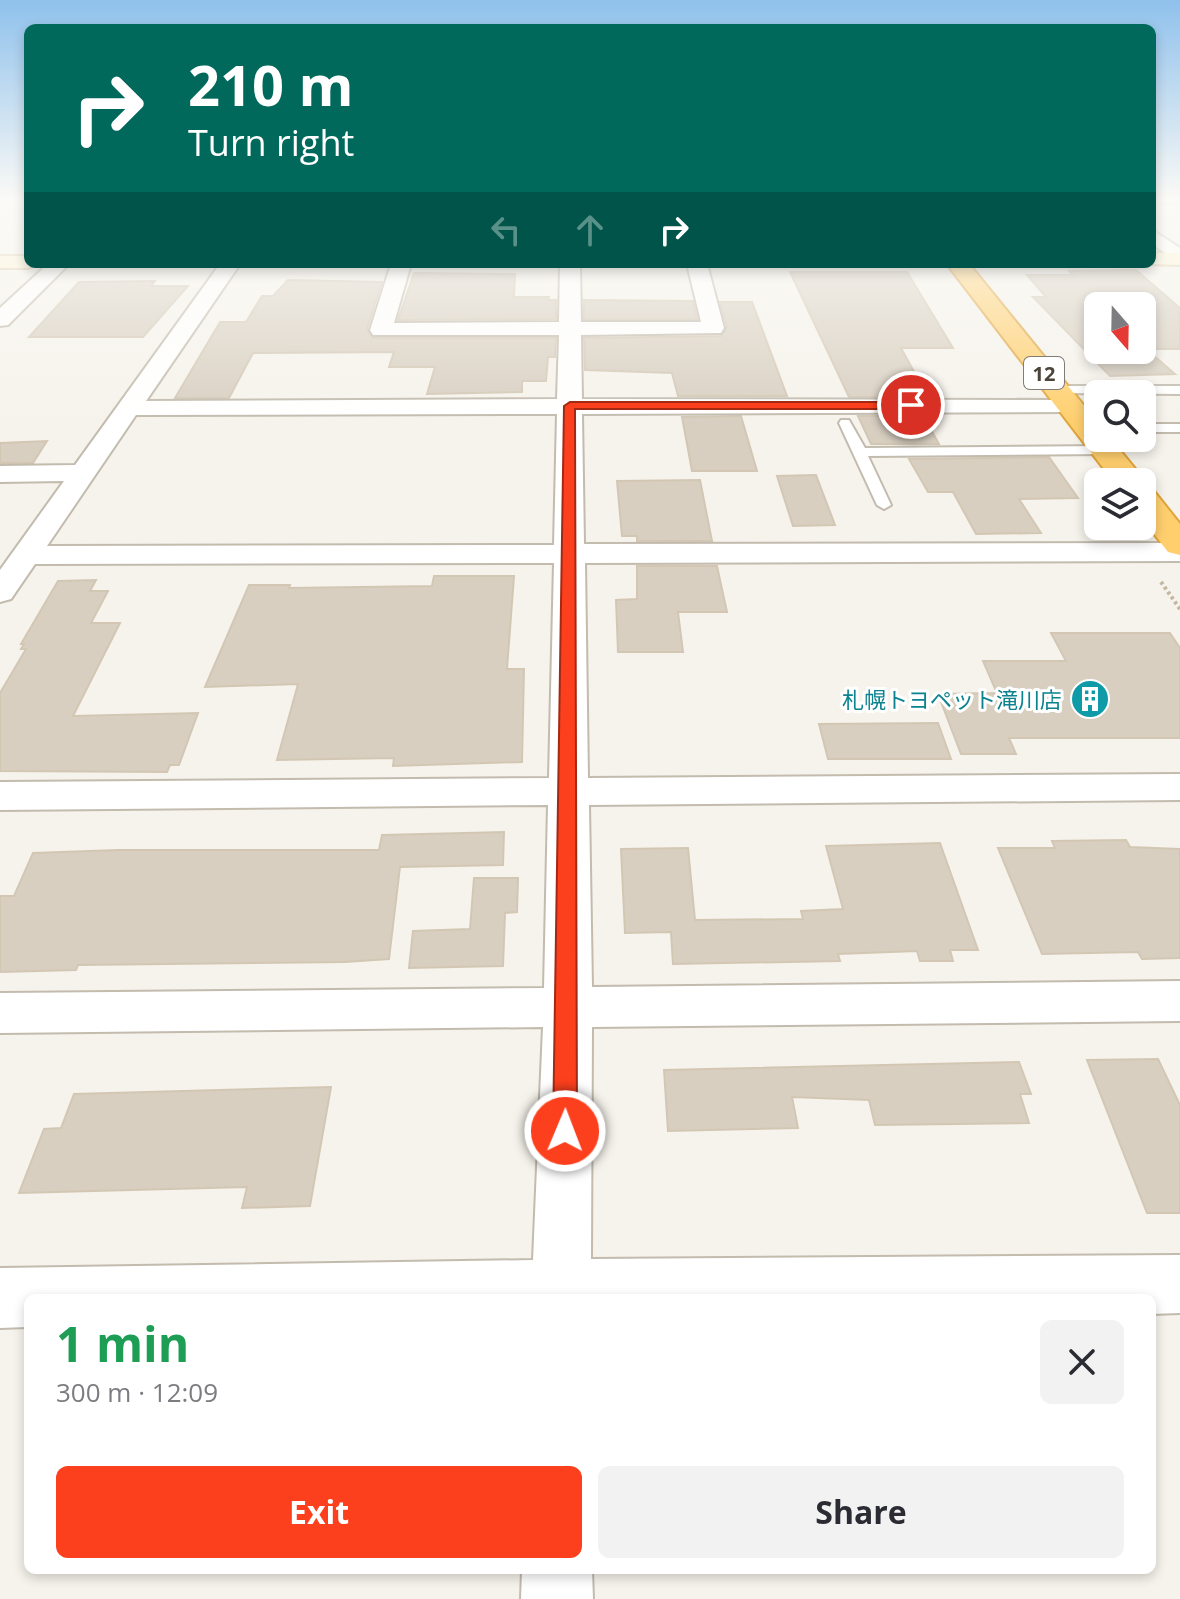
<!DOCTYPE html>
<meta charset="utf-8">
<style>
:root{--surface:#fff;--page:#f2f2f3;--text:#2b2b33;--muted:#7c7c81;--accent:#fc3f1d}
body{margin:0;font-family:"Open Sans","Noto Sans JP",sans-serif;background:var(--page);color:var(--text);height:100vh;display:flex;flex-direction:column;font-size:30px;white-space:nowrap}
*{box-sizing:border-box;margin:0}
p{font-size:26px;color:var(--muted)}
.icon{flex:none;width:44px;height:44px;fill:none;stroke:currentColor;stroke-width:2;stroke-linecap:round;stroke-linejoin:round}
.map{position:relative;flex:1;overflow:hidden}
.drawer{position:absolute;left:24px;top:1294px;width:1132px;height:280px;display:flex;flex-direction:column;background:var(--surface);border-radius:12px;box-shadow:0 4px 12px #0003}
.drawer>*{flex:none}
.guide{position:absolute;left:24px;top:24px;width:1132px;height:244px;border-radius:12px;box-shadow:0 4px 12px #0003;background:#00695c;color:#fff;overflow:hidden}
.needle{width:52px;rotate:160deg}
.controls{position:absolute;left:1084px;top:292px;display:grid;gap:16px}
.controls a{display:grid;place-items:center;width:72px;height:72px;border-radius:12px;background:var(--surface);box-shadow:0 4px 12px #0003;font-size:40px}
.pin{position:absolute;display:grid;place-items:center;width:68px;height:68px;color:#fff;margin:-34px;border:4px solid #fff;border-radius:50%;box-shadow:0 2px 8px #0007}
.me{position:absolute;width:88px;margin:-44px;rotate:1deg;stroke-linejoin:round;filter:drop-shadow(0 0 6px #0008)}
.turn{display:flex;align-items:center;gap:28px;height:168px;padding:0 32px;font-size:36px}
.turn .icon{width:104px;height:104px;stroke-width:2.5}
.turn b{display:block;font-size:56px;line-height:68px}
.lanes{display:flex;align-items:center;height:76px;padding:0 32px;background:#0003;justify-content:center;gap:40px;direction:ltr}
.lanes .off{opacity:.35}
.round{display:grid;place-items:center;flex:none;width:84px;height:84px;border-radius:12px;background:var(--page)}
.overview{display:flex;align-items:center;justify-content:space-between;height:136px;padding:0 32px}
h1{font-size:48px;font-weight:700;line-height:60px;color:#1e9e55}
.button{display:flex;gap:16px;margin-top:auto;padding:16px 32px}
.button a{flex:1;height:92px;border-radius:12px;background:var(--accent);color:#fff;font-size:32px;font-weight:700;line-height:92px;text-align:center}
.button a+a{background:var(--page);color:var(--text)}
.map>svg:first-child{display:block}
</style>
<div class="map">
<svg width="1180" height="1599" viewBox="0 0 1180 1599">
<rect width="100%" height="100%" fill="#f6f3ec"/>
<!-- building -->
<g fill="#d8cfc1" stroke="#d3c7b4" stroke-width="2" fill-rule="evenodd">
<path d="M1136,270l44,38v41h-34l29,25 -65,2 -77,-79h13l-19,-22h46l-4,-4zM1098,306h44v44h-44z"/>
<path d="M790,272h117l46,76h-52l17,31h-14l9,18h-64z"/>
<path d="M414,273l101,1 -1,23h35l-1,3h8v19l-158,1z"/>
<path d="M288,280l94,2 -15,47 6,9h183l-1,19h-7l-2,24h-24v11l-95,2 8,-27h-46l5,-15 -141,1 -24,45h-54l45,-76h26l16,-26h11z"/>
<path d="M155,281l-4,5h37l-45,51h-114l50,-55z"/>
<path d="M584,300l109,1 4,18h-113z"/>
<path d="M720,302h32l35,94h-109l-6,-23 -87,-3 -1,-32 137,-2 6,-9z"/>
<path d="M741,416l16,55h-65l-10,-54z"/>
<path d="M858,416h65l16,28h-68z"/>
<path d="M47,441l-14,22h-33v-20z"/>
<path d="M1049,457l29,41 -59,1 22,34 -65,1 -23,-42h-25l-19,-33z"/>
<path d="M816,475l19,50 -42,1 -16,-50z"/>
<path d="M700,480l12,61h-75v-5h-15l-5,-55z"/>
<path d="M637,566h80l10,46h-49l5,40h-65l-2,-52 21,-1z"/>
<path d="M434,576h80l-7,93h17l-2,93 -129,4 1,-8 -117,2 21,-76 -93,3 44,-102h41l-1,3 143,-2z"/>
<path d="M96,580l-6,11h18l-17,32h29l-47,93 125,-3 -19,52h-9l-3,7 -167,-1v-78l26,-44h-5l3,-5h-3l37,-63z"/>
<path d="M1051,633h119l10,15v90h-171l7,16h-55l-23,-60 59,-1 -14,-32h83z"/>
<path d="M938,723l13,36h-123l-9,-35z"/>
<path d="M504,832l-1,33 -103,2 -11,92 -44,3 -267,3 -2,5 -76,2v-76h14l19,-43 85,-3h261l3,-15z"/>
<path d="M1126,840l4,7 50,2v109l-38,1 -4,-7 -96,2 -44,-106h57l-3,-7z"/>
<path d="M940,843l38,107h-28l3,11h-33l-3,-10 -79,3 2,7 -167,3 -2,-32 -46,1 -4,-84 67,-1 7,72 108,-1 -2,-8 42,-2 -17,-63z"/>
<path d="M474,878h44l-1,34 -12,1 -2,53 -94,2 4,-37 57,-2z"/>
<path d="M1158,1059l22,46v108h-33l-60,-153z"/>
<path d="M1019,1062l12,32h-11l9,29 -154,2 -6,-25 -77,-3 6,31 -130,3 -4,-61z"/>
<path d="M331,1087l-21,119 -68,2 5,-21 -228,6 25,-64 17,-1 13,-34z"/>
</g>
<g fill="none" stroke-linecap="round" stroke-linejoin="round">
<!-- lane casing -->
<g stroke="#c2bbae" stroke-width="4">
<g id="lane">
<rect x="1152" y="200" width="28" height="3"/>
<path d="M1058,386h122v8l-126,-1v-6z"/>
<path d="M841,420h8l16,28 240,-2 7,4 -7,4 -237,2 23,49 -7,4 -7,-4 -38,-82z"/>
<rect x="1142" y="424" width="38" height="8"/>
</g>
</g>
<!-- street casing -->
<g stroke="#c2bbae" stroke-width="4">
<g id="street">
<path d="M1152,230l28,18v15l-28,-19z"/>
<path d="M48,264h21l-61,61 -8,1v-18z"/>
<path d="M220,264h20l-94,137 411,-2 2,-64h-186l-3,-5 21,-66h20l-17,59 165,-1 1,-58h20l1,58h120l-14,-58h20l17,64 -3,5 -140,2 1,64 496,1 3,5 -3,5 -9,2 -487,2 2,130 596,-1v18l-595,2 3,215 592,-4v26l-591,5 3,182 588,-6v40l-588,6 -1,232 589,-4v58l-28,1v-16h-1124v29l-28,1v-60l533,-8 10,-233 -543,6v-40l544,-5 4,-183 -548,5v-28l549,-4 5,-215 -519,1 -24,35 -11,3v-32l64,-89 -64,1v-16l75,-1zM557,414l-3,131 -507,1 89,-131z"/>
<path d="M522,1570h70l1,29h-72z"/>
</g>
</g>
<!-- secondary casing -->
<g stroke="#d6c79b" stroke-width="4">
<g id="secondary">
<path d="M1152,253h28v12l-33,-1h5z"/>
<path d="M0,256h28v8h9l-9,4h-28z"/>
</g>
</g>
<!-- highway casing -->
<g stroke="#e0a43c" stroke-width="4">
<g id="highway">
<path d="M947,264h22l129,159v15h12l31,38 4,6 -3,5v-5h-28z"/>
<path d="M1142,488l11,2 27,34v31l-12,-3 -26,-34z"/>
</g>
</g>
<!-- path-far1 -->
<g stroke="#c4b79f" stroke-width="2" stroke-dasharray="2 2" stroke-linecap="butt">
<path d="M729,266l198,-1"/>
<path d="M89,267h102"/>
<path d="M257,267h110"/>
<path d="M429,267h110"/>
<path d="M601,267l66,-1"/>
<path d="M1001,267h126"/>
</g>
<!-- path -->
<path stroke="#c4b79f" stroke-width="4" stroke-dasharray="3 3" stroke-linecap="butt" d="M1161,582l19,27"/>
<!-- lane -->
<use href="#lane" fill="#fff" fill-rule="evenodd"/>
<!-- street -->
<use href="#street" fill="#fff" fill-rule="evenodd"/>
<!-- secondary -->
<use href="#secondary" fill="#fff3cd" fill-rule="evenodd"/>
<!-- highway -->
<use href="#highway" fill="#ffcf6e" fill-rule="evenodd"/>
</g>
<!-- sky -->
<linearGradient id="sky" x2="0" y2="1"><stop stop-color="#8fc1ec"/><stop offset="0.47" stop-color="#fbfaf6"/><stop offset="1" stop-color="#fbfaf6" stop-opacity="0"/></linearGradient>
<rect width="1180" height="424" fill="url(#sky)"/>
<!-- route -->
<path fill="#fc3f1d" stroke="#a42913" stroke-width="2" d="M570,402h341l6,3 -6,4h-336l2,722 -4,7 -8,4 -9,-4 -3,-7 11,-725z"/>
<!-- icons -->
<defs>
<g id="building-disc" transform="scale(2)"><circle r="9.5" fill="#0f9aa8" stroke="#fff"/><path d="M-4-6H4V6H1V3H-1V6H-4ZM-2.5-4.3h1.7v1.8h-1.7ZM.8-4.3h1.7v1.8H.8ZM-2.5-1h1.7V.8h-1.7ZM.8-1h1.7V.8H.8Z" fill="#fff"/></g>
</defs>
<g fill-rule="evenodd">
<use href="#building-disc" x="1090" y="699"/>
</g>
<g text-anchor="middle" dominant-baseline="central" stroke-width="6" stroke-linejoin="round" paint-order="stroke">
<!-- shield labels -->
<rect fill="#fff" stroke="#817c74" stroke-width="2" x="1024" y="357" width="40" height="32" rx="6"/>
<g font-size="20" font-weight="bold" fill="#4b4439">
<text x="1044" y="373">12</text>
</g>
<!-- culture labels -->
<g font-size="22" fill="#0d838f" stroke="#fff" text-anchor="end">
<text x="1062" y="699">札幌トヨペット滝川店</text>
</g>
</g>
</svg>
<div class="controls">
<a><svg class="needle" viewBox="-14 -14 28 28"><path d="M0-13l5 13h-10z" fill="#e53935"/><path d="M0 13l5-13h-10z" fill="#7c7c81"/></svg></a>
<a><svg class="icon" aria-label="search" viewBox="0 0 24 24"><circle cx="10" cy="10" r="6"/><path d="M15 15l6 6"/></svg></a>
<a><svg class="icon" aria-label="layers" viewBox="0 0 24 24"><path d="M12 4l9 5-9 5-9-5zM3 14l9 5 9-5"/></svg></a>
</div>
<div class="pin" style="left:911px;top:405px;background:#d93025"><svg class="icon" aria-label="arrive" viewBox="0 0 24 24"><path d="M6 21V4h12l-3 4 3 4H6"/></svg></div>
<svg class="me" style="left:565px;top:1131px" viewBox="-20 -20 40 40"><circle r="17" fill="#fc3f1d" stroke="#fff" stroke-width="3"/><path d="M0-11L8 9 0 5-8 9z" fill="#fff"/></svg>
<div class="guide">
<div class="turn"><svg class="icon" aria-label="right" viewBox="0 0 24 24"><path d="M7 20v-9h11M14 6l5 5-5 5"/></svg><div><b>210 m</b>Turn right</div></div>
<div class="lanes"><svg class="icon off" aria-label="left" viewBox="0 0 24 24"><path d="M17 20v-9H6M10 6l-5 5 5 5"/></svg><svg class="icon off" aria-label="ahead" viewBox="0 0 24 24"><path d="M12 20V5M6 11l6-6 6 6"/></svg><svg class="icon" aria-label="right" viewBox="0 0 24 24"><path d="M7 20v-9h11M14 6l5 5-5 5"/></svg></div>
</div>
<section class="drawer">
<div class="overview"><div><h1>1 min</h1><p>300 m · 12:09</p></div><a class="round"><svg class="icon" aria-label="close" viewBox="0 0 24 24"><path d="M6 6l12 12M18 6L6 18"/></svg></a></div>
<div class="button"><a>Exit</a><a>Share</a></div>
</section>
</div>
